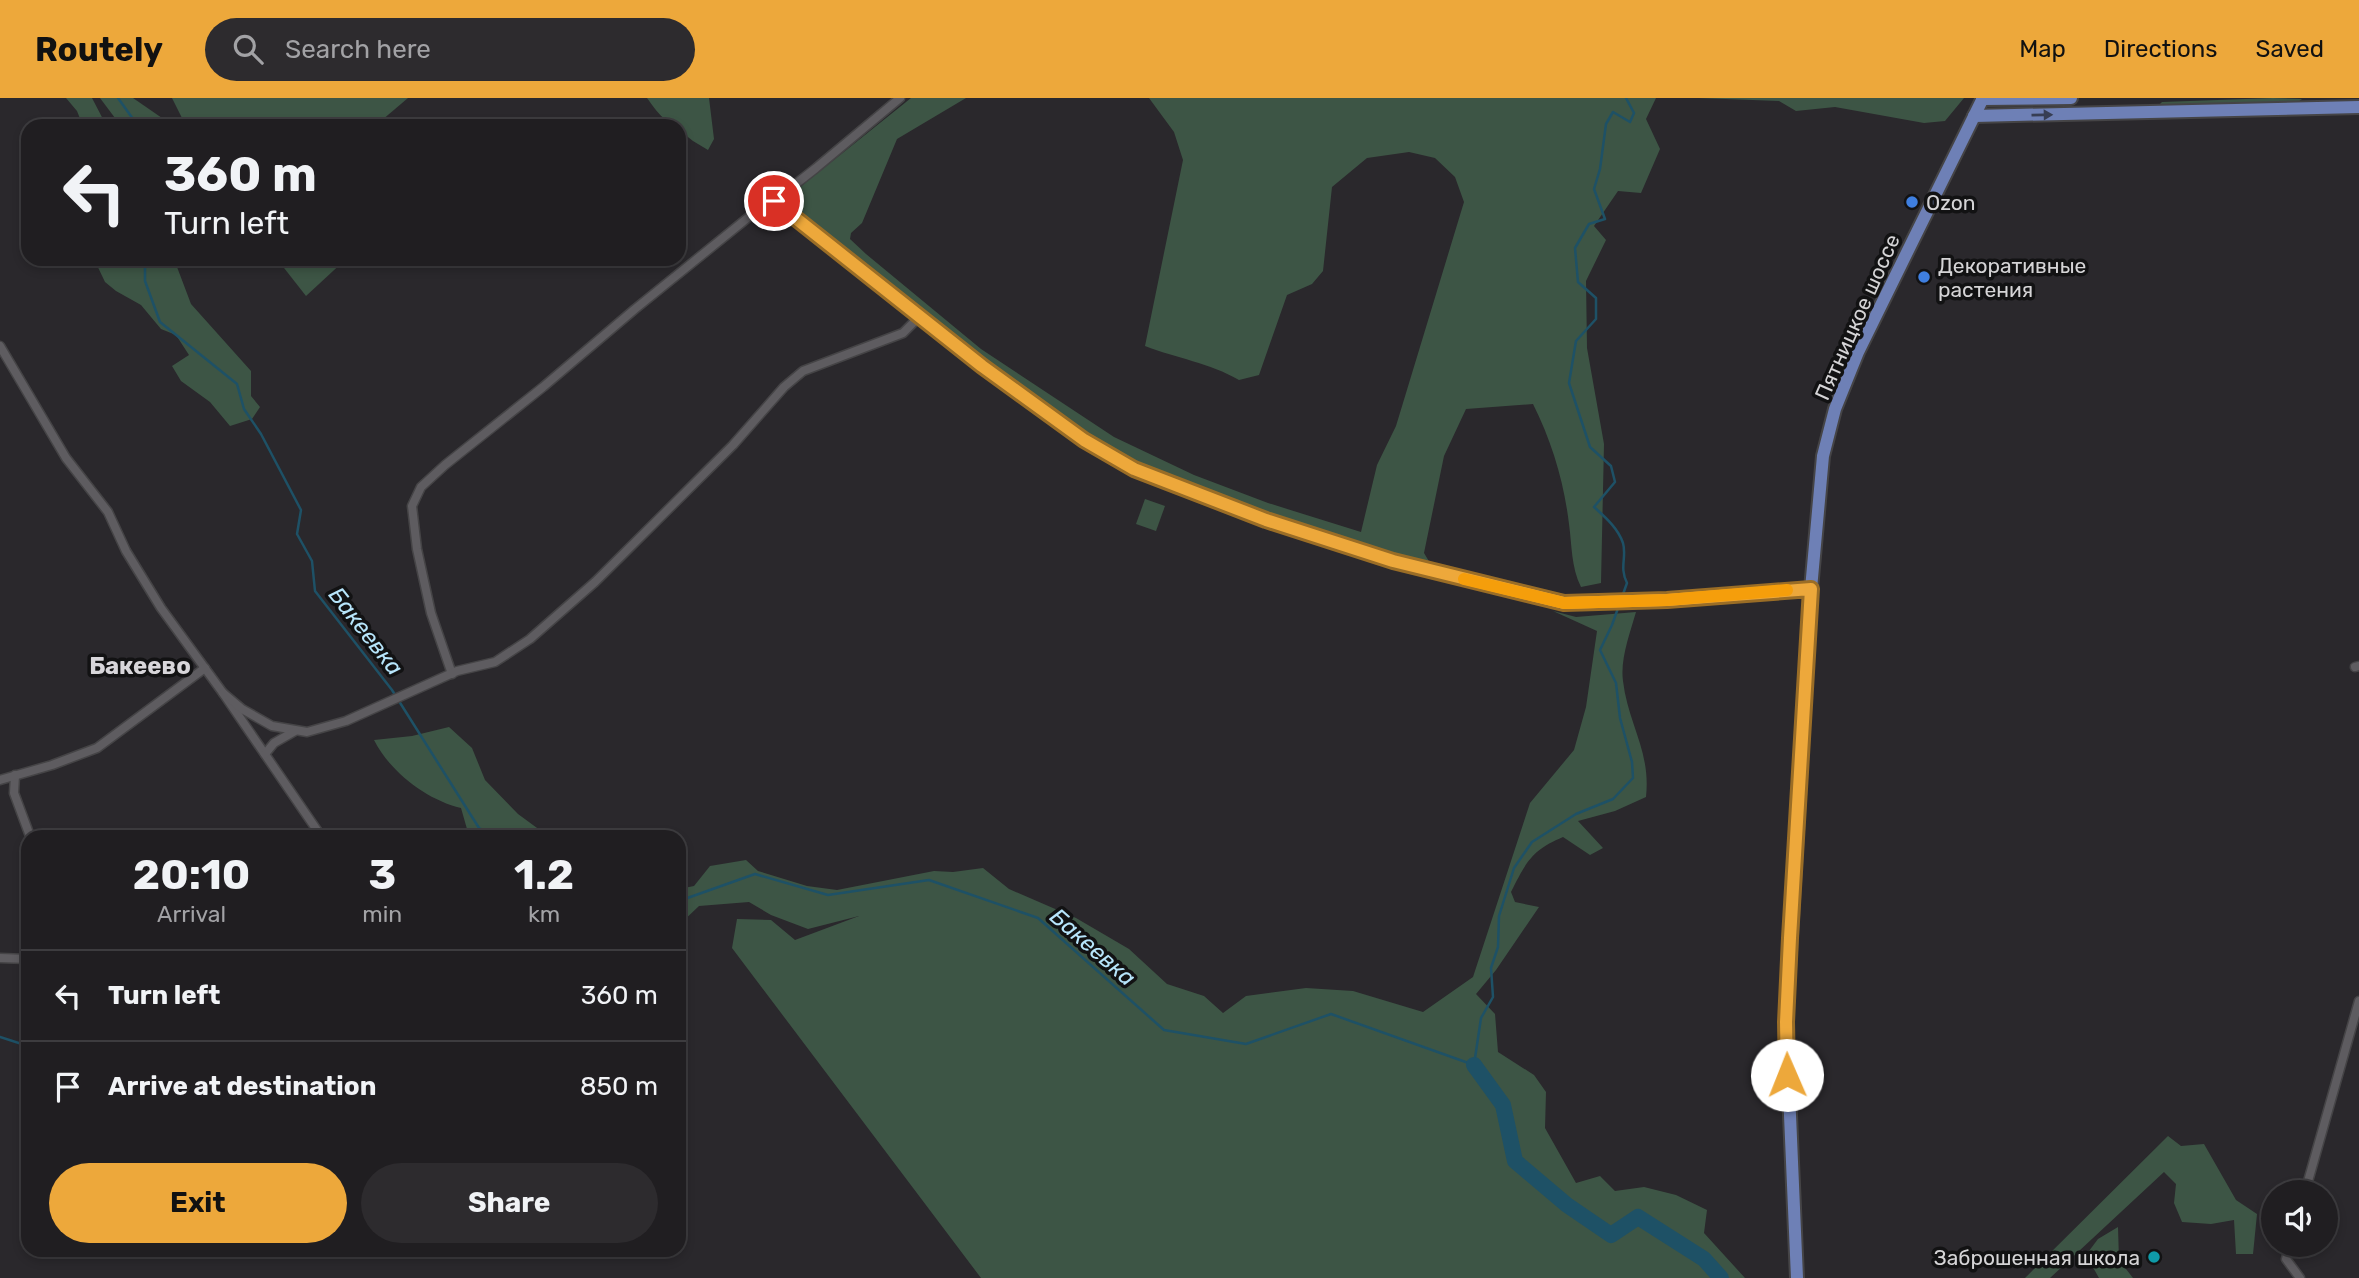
<!DOCTYPE html>
<meta charset="utf-8">
<style>
:root{--surface:#201e21;--page:#2d2b2e;--text:#f1f3f6;--muted:#a2a2a5;--line:#3d3c3f;--accent:#eda83b}
body{margin:0;font-family:Rubik,sans-serif;background:var(--page);color:var(--text);height:100vh;display:flex;flex-direction:column;font-size:26px;white-space:nowrap}
*{box-sizing:border-box;margin:0}
p{font-size:23px;color:var(--muted)}
.icon{flex:none;width:38px;height:38px;fill:none;stroke:currentColor;stroke-width:2;stroke-linecap:round;stroke-linejoin:round}
.map{position:relative;flex:1;overflow:hidden}
.drawer{position:absolute;left:21px;top:732px;width:665px;height:427px;display:flex;flex-direction:column;background:var(--surface);border-radius:21px;box-shadow:0 4px 10px #0003,0 0 0 2px var(--line)}
.drawer>*{flex:none}
.hud{position:absolute;left:21px;top:21px;width:665px;height:147px;border-radius:21px;box-shadow:0 4px 10px #0003,0 0 0 2px var(--line);background:#201e21;color:var(--text);overflow:hidden}
.fabs{position:absolute;left:2261px;top:1082px;display:grid;gap:14px}
.fabs a{display:grid;place-items:center;width:77px;height:77px;border-radius:50%;background:var(--surface);box-shadow:0 4px 10px #0003,0 0 0 2px var(--line);font-size:35px}
.pin{position:absolute;display:grid;place-items:center;width:60px;height:60px;color:#fff;margin:-30px;border:4px solid #fff;border-radius:50%;box-shadow:0 2px 7px #0007}
.me{position:absolute;width:77px;margin:-38px;rotate:359deg;stroke-linejoin:round;filter:drop-shadow(0 0 5px #0008)}
.turn{display:flex;align-items:center;gap:24px;height:147px;padding:0 28px;font-size:32px}
.turn .icon{width:91px;height:91px;stroke-width:2.5}
.turn b{display:block;font-size:49px;line-height:60px}
.eta{display:flex;justify-content:space-evenly;align-items:center;height:119px;text-align:center}
.eta b{font-size:42px;font-weight:700;line-height:49px}
.action{display:flex;gap:14px;margin-top:auto;padding:14px 28px}
.action a{flex:1;height:80px;border-radius:42px;background:var(--accent);color:#111;font-size:28px;font-weight:700;line-height:80px;text-align:center}
.action a+a{background:var(--page);color:var(--text)}
ul{padding:0;list-style:none}
li{display:flex;align-items:center;gap:21px;height:91px;padding:0 28px;border-top:2px solid var(--line)}
li div{flex:1}
li b{display:block;font-size:26px}
li em{font-style:normal}
header{display:flex;align-items:center;gap:42px;box-sizing:border-box;height:98px;padding:0 35px;background:var(--accent);color:#111}
header strong{font-size:33px}
nav{display:flex;gap:38px;margin-inline-start:auto;font-size:24px}
.search{width:490px;height:63px;background:var(--page);display:flex;align-items:center;gap:18px;box-sizing:border-box;padding:0 24px;border-radius:38px;color:var(--muted);font-size:26px}
.map>svg:first-child{display:block}
</style>
<header>
<strong>Routely</strong>
<div class="search"><svg class="icon" aria-label="search" viewBox="0 0 24 24"><circle cx="10" cy="10" r="6"/><path d="M15 15l6 6"/></svg>Search here</div>
<nav><a>Map</a><a>Directions</a><a>Saved</a></nav>
</header>
<div class="map">
<svg width="2359" height="1180" viewBox="0 0 2359 1180">
<rect width="100%" height="100%" fill="#2a282c"/>
<!-- green -->
<g fill="#3d5545">
<path d="M66,0h26l13,25 -1,3h-21l-6,-15z"/>
<path d="M100,0h33l29,20 3,8h-44z"/>
<path d="M172,0h236l-33,28h-189z"/>
<path d="M647,0h62l5,41 -6,11 -15,-9 -14,-11v-4c-14,-2 -24,-17 -32,-28z"/>
<path d="M911,0h55l-69,41 -35,84 -11,10 -1,6 16,15 115,95 133,88 80,38 74,28 93,29 16,-67 19,-39 68,-224 -9,-25 -20,-19 -26,-6 -42,6 -35,29 -9,84 -11,13 -25,11 -28,80 -20,5c-29,-17 -63,-22 -94,-34l38,-186 -9,-28 -25,-34h507l-10,21 14,30 -19,44 -23,-2 -24,35 12,14 -20,41 1,67 17,96 -3,139 -20,4c-10,-20 -9,-42 -12,-63 -5,-42 -17,-82 -36,-120l-67,5 -22,47 -20,97 6,10c-66,-14 -131,-34 -194,-58 -45,-17 -93,-33 -133,-58 -14,-8 -27,-17 -41,-26l-267,-211 -6,-12 10,-10z"/>
<path d="M1698,0h266l-19,23 -21,2 -89,-16 -39,4 -17,-10z"/>
<path d="M2273,0l29,1 -4,3 -134,4 -4,-2 2,-2z"/>
<path d="M94,161h80l17,45 60,67v25l9,11 -8,12 -22,7 -20,-24 -29,-21 -9,-15 17,-11 -13,-20 -15,-6 -20,-24 -25,-14 -11,-9z"/>
<path d="M277,161h69l-40,37z"/>
<path d="M1145,401l20,7 -9,25 -20,-7z"/>
<path d="M1553,513l23,6 60,-5c-6,21 -16,47 -13,69 5,43 28,70 23,116l-31,14 -37,10 25,27 -13,7 -27,-18c-31,13 -37,25 -52,55l4,10 24,5 -43,63 -20,24 19,20 3,38 36,23 12,17 -1,36 31,55 24,-7 15,15 29,-4 32,8 31,15 -3,23 41,45h-764l-249,-330 5,-29 34,1 24,20 64,-24 -51,13 -37,-14 -22,-13 -50,4 -20,19v-36l15,-3 16,-20 36,-6 12,11 49,15 30,4 97,-19 19,1 30,-4 26,21 67,29 53,31 38,35 37,12 19,17 23,-17 60,-8 47,3 70,21 50,-35 57,-174 44,-53 12,-43 11,-76z"/>
<path d="M449,629l23,21 13,32 33,34 30,22h-79l-8,-28c-34,-8 -71,-36 -87,-68l38,-4z"/>
<path d="M2168,1038l13,10 23,-2 32,56 21,14 -4,40h-17l-2,-34 -23,4 -29,-2 -8,-19 2,-19 -12,-12 -114,106h-25z"/>
<path d="M2118,1129l1,33 14,18h-34l-13,-23 12,-16z"/>
</g>
<g fill="none" stroke-linecap="round" stroke-linejoin="round">
<!-- stream -->
<g stroke="#1e5166" stroke-width="2.5">
<path d="M118,0l20,28"/>
<path d="M145,161v22l15,41 77,62 7,25 17,25 40,76 -4,24 15,27 3,30 77,99 87,138 16,8"/>
<path d="M679,803l76,-27 73,21 101,-15 109,38 126,112 82,14 85,-30 143,51 7,-47 12,-21 -2,-29 7,-21 1,-31 15,-48 18,-26 44,-28 37,-15 20,-21 -1,-16 -12,-44 -4,-35 -16,-33 12,-25 15,-42c-8,-16 0,-26 -4,-40 -5,-15 -18,-26 -29,-36l21,-25 -4,-16 -21,-19 -21,-64 7,-42 20,-22v-21l-18,-16 -3,-34 14,-24 16,-5 -11,-30 6,-20 6,-45 7,-12 17,10 4,-9 -8,-15"/>
<path d="M0,939l28,9"/>
</g>
<!-- river -->
<path stroke="#1e5166" stroke-width="16" d="M1474,967l29,40 12,56 52,44 44,30 27,-18 66,42 17,19"/>
<!-- minor casing -->
<g stroke="#454446" stroke-width="11">
<g id="minor">
<path d="M774,103l208,165 102,74 50,29 132,51 127,41 171,42 103,-4 144,-10"/>
<path d="M0,248l66,112 42,54 18,39 35,57 62,85 98,143"/>
<path d="M2355,569l4,-1"/>
<path d="M452,576l-21,-61 -14,-64 -5,-43 9,-19 24,-22 98,-78 92,-78 115,-93 24,-15 42,-33 84,-70"/>
<path d="M223,595l19,16 30,17 35,6 39,-11 111,-50 38,-9 35,-23 65,-57 138,-137 51,-58 19,-16 100,-38 17,-17"/>
<path d="M265,656l9,-11 21,-12"/>
<path d="M15,677l-1,18 16,43"/>
<path d="M0,682l52,-15 45,-17 108,-80"/>
<path d="M0,860l28,1"/>
<path d="M2305,1094l54,-191"/>
<path d="M2290,1146l-4,15 14,19"/>
</g>
</g>
<!-- primary casing -->
<g stroke="#454446" stroke-width="16">
<g id="primary">
<path d="M1982,1l89,-1"/>
<path d="M1974,18l385,-9"/>
<path d="M1797,1180l-11,-256 25,-433 12,-133 12,-47 23,-57 125,-254"/>
</g>
</g>
<!-- minor -->
<use href="#minor" stroke="#5e5c60" stroke-width="8"/>
<!-- primary -->
<use href="#primary" stroke="#6e80b6" stroke-width="12"/>
</g>
<!-- one-way arrows -->
<defs><path id="oneway-solid" d="M-6-.8H1V-3.2L6.5 0L1 3.2V.8H-6Z" transform="scale(1.75)"/></defs>
<use fill="#373e54" href="#oneway-solid" transform="translate(2042 17) rotate(-1)"/>
<g fill="none" stroke-linecap="round" stroke-linejoin="round">
<!-- route casing -->
<g stroke="#9a6d26" stroke-width="18">
<path id="route" d="M774,103l208,165 102,74 50,29 132,51 127,41 171,42 103,-3 144,-11 -21,349 -4,84 1,53"/>
</g>
<!-- route -->
<use href="#route" stroke="#eda83b" stroke-width="12"/>
<!-- slow -->
<path stroke="#f59e0b" stroke-width="12" d="M1464,481l100,24 103,-3 120,-10"/>
</g>
<!-- markers -->
<g fill="#3f7fe0" stroke="#121213" stroke-width="2.5">
<circle cx="1912" cy="104" r="7"/>
<circle cx="1924" cy="179" r="7"/>
</g>
<circle fill="#0f9aa8" stroke="#121213" stroke-width="2.5" cx="2154" cy="1159" r="7"/>
<g text-anchor="middle" dominant-baseline="central" stroke-width="7" stroke-linejoin="round" paint-order="stroke">
<!-- poi labels -->
<g font-size="21" fill="#d5d4d6" stroke="#121213" text-anchor="start">
<text x="1926" y="104">Ozon</text>
<text x="1938" y="167">Декоративные<tspan x="1938" dy="24">растения</tspan></text>
<text x="2140" y="1159" text-anchor="end">Заброшенная школа</text>
</g>
<!-- street labels -->
<g font-size="21" fill="#d5d4d6" stroke="#121213">
<text transform="translate(1857 219) rotate(-66)">Пятницкое шоссе</text>
</g>
<!-- water labels -->
<g font-size="23" font-style="italic" fill="#b7e5fb" stroke="#121213">
<text transform="translate(366 533) rotate(52)">Бакеевка</text>
<text transform="translate(1093 849) rotate(41)">Бакеевка</text>
</g>
<!-- quarter labels -->
<g font-size="24" font-weight="bold" fill="#d8d6da" stroke="#121213">
<text x="140" y="568">Бакеево</text>
</g>
</g>
</svg>
<div class="fabs">
<a><svg class="icon" aria-label="sound" viewBox="0 0 24 24"><path d="M4 9h4l5-4v14l-5-4H4zM17 9q2 3 0 6"/></svg></a>
</div>
<div class="pin" style="left:774px;top:103px;background:#d93025"><svg class="icon" aria-label="arrive" viewBox="0 0 24 24"><path d="M6 21V4h12l-3 4 3 4H6"/></svg></div>
<svg class="me" style="left:1787px;top:977px" viewBox="-20 -20 40 40"><circle r="19" fill="#fff"/><path d="M0-13L10 11 0 6-10 11z" fill="#eda83b"/></svg>
<div class="hud">
<div class="turn"><svg class="icon" aria-label="left" viewBox="0 0 24 24"><path d="M17 20v-9H6M10 6l-5 5 5 5"/></svg><div><b>360 m</b>Turn left</div></div>
</div>
<section class="drawer">
<div class="eta">
<div><b>20:10</b><p>Arrival</p></div>
<div><b>3</b><p>min</p></div>
<div><b>1.2</b><p>km</p></div>
</div>
<ul>
<li><svg class="icon" aria-label="left" viewBox="0 0 24 24"><path d="M17 20v-9H6M10 6l-5 5 5 5"/></svg><div><b>Turn left</b></div><em>360 m</em></li>
<li><svg class="icon" aria-label="arrive" viewBox="0 0 24 24"><path d="M6 21V4h12l-3 4 3 4H6"/></svg><div><b>Arrive at destination</b></div><em>850 m</em></li>
</ul>
<div class="action"><a>Exit</a><a>Share</a></div>
</section>
</div>
